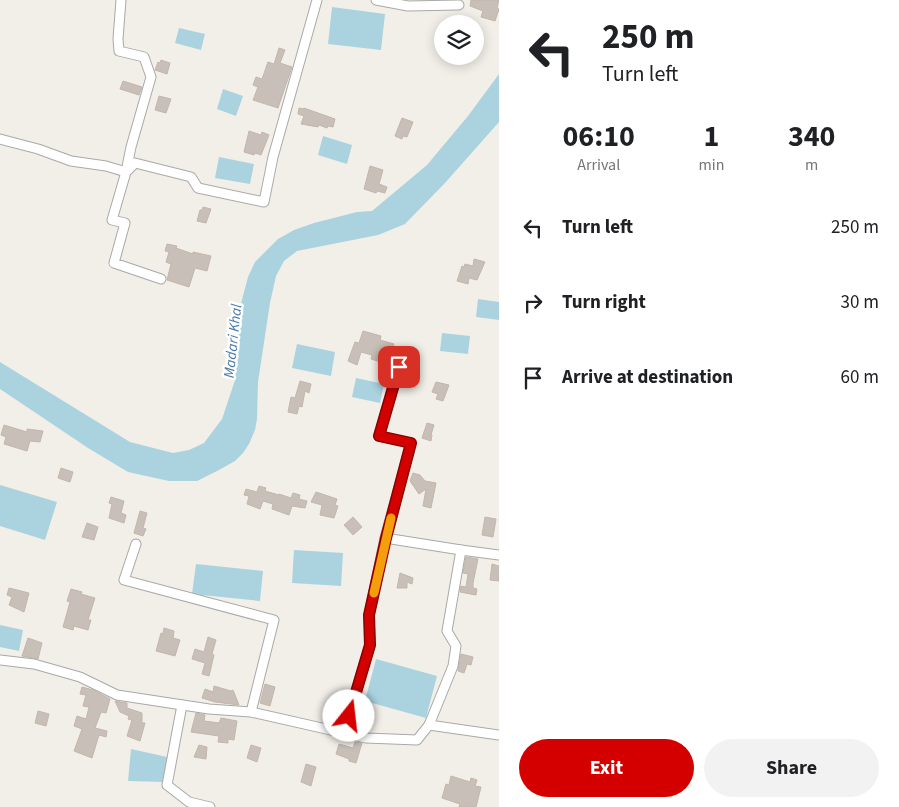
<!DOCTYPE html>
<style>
:root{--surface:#fff;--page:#f2f2f2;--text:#202124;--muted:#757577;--accent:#d40000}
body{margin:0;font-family:"Source Sans 3",sans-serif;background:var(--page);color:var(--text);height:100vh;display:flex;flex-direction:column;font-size:19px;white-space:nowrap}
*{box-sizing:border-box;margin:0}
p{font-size:16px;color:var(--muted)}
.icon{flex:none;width:28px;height:28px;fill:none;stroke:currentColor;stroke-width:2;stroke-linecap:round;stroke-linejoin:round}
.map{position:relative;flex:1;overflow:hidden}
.side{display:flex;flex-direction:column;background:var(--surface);width:400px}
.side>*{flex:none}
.hud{background:#fff;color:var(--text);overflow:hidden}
.fabs{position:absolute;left:434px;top:15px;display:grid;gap:10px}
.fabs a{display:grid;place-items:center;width:50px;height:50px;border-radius:50%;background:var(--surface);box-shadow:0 2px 12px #0003;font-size:25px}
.pin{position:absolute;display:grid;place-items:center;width:42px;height:42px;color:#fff;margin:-21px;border-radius:10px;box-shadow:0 2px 8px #0006}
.me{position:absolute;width:55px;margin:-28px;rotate:16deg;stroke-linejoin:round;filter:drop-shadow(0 0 4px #0008)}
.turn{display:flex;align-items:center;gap:18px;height:105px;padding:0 20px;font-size:22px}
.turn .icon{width:65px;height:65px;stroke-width:2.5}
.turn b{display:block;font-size:35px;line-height:42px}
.eta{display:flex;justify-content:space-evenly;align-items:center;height:85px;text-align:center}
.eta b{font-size:30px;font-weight:700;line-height:35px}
.button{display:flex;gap:10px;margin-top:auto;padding:10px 20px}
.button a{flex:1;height:58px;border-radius:30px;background:var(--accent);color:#fff;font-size:20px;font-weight:700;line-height:58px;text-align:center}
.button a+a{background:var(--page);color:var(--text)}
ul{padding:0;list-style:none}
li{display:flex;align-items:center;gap:15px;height:75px;padding:0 20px}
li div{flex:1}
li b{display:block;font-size:19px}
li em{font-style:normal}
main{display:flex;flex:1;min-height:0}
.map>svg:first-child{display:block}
</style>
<main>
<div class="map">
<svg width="499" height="807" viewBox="0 0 499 807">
<rect width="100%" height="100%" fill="#f2efe9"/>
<!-- water -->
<g fill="#aad3df">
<path d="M332,7l53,7 -4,36 -53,-6z"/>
<path d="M179,28l26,6 -4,16 -26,-7z"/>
<path d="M499,74v48l-54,61 -40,41 -27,11 -81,16 -13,10 -8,15 -6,27 -12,79 -1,37 -2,11 -6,14 -6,9 -8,8 -16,9 -22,11h-28l-41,-9 -40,-24 -88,-59v-27l130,80 43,11 16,-3 15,-7 18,-24 13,-39 4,-69 9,-34 7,-15 23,-23 16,-9 20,-7 43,-11 15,-1 55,-46 41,-49z"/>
<path d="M223,89l20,7 -7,20 -19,-7z"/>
<path d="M323,136l29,9 -5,19 -29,-9z"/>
<path d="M219,157l35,7 -4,20 -35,-6z"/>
<path d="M478,299l21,3v18l-23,-3z"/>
<path d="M442,333l28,3 -2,18 -28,-3z"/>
<path d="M297,344l38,8 -4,24 -39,-8z"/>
<path d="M356,378l28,6 -4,19 -28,-6z"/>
<path d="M0,485l57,17 -12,38 -45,-14z"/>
<path d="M294,550l49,3 -2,33 -49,-3z"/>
<path d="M196,564l67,7 -3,30 -68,-7z"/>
<path d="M0,625l23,5 -4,21 -19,-4z"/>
<path d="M376,659l61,17 -11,42 -61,-17z"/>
<path d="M131,749l36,8 -3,25 -36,-1z"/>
</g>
<!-- building -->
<g fill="#c7bfb8" stroke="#c4b6ab">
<path d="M471,0h28l-2,8 2,1 -4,12 -14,-4 2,-6 -13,-5z"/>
<path d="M279,48l6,2 -5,13 12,4 -14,41 -25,-8 5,-13 -5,-2 3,-8 6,2 6,-17 6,2z"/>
<path d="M161,60l9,3 -3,11 -12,-4 3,-8 2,1z"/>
<path d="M123,81l19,6 -3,8 -19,-6z"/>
<path d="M159,96l12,3 -5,14 -11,-3z"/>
<path d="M299,108l5,1v-1l31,11 -2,8 -5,-1 -1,2 -8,-3 -1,2 -17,-3 3,-8 -6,-2z"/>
<path d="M402,118l11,4 -6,15 -4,-1 -1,3 -7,-3z"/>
<path d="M249,131l12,4 1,-3 7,3 -8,20 -6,-2 -1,2 -10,-3z"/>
<path d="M370,166l13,4 -4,14 8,3 -2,6 -8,-2 -1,2 -12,-4z"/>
<path d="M203,207l8,2 -5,14 -9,-2 3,-11h2z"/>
<path d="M167,244l10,2 -1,2 17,6v-2l18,4 -4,15 -12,-3 -6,19 -22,-7 4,-16 -5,-2 3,-10 -4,-1z"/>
<path d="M474,259l11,3 -8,18 -8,-2 -1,6 -11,-3 5,-15 2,1 1,-3 8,2z"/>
<path d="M363,331l18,5 -1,4 14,4 -1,2 9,3 -3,12 -6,-1 -3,10 -10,-3 1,-5 -10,-3 1,-4 -11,-3 -4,13 -9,-4 7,-19 4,1z"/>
<path d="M300,381l11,3 -2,9 -4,-2 -3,16 -3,-1 -2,8 -9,-2 3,-15 4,1z"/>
<path d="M436,382l13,3 -6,16 -7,-2 2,-5 -6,-2z"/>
<path d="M427,423l7,2 -3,10h1l-1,6 -9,-3z"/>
<path d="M4,425l23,7v-3l16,2 -3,11 -10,-1 -3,10 -23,-7 2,-7 -5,-2z"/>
<path d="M61,468l12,4 -3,10 -12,-4z"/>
<path d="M413,473l7,2 5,6 11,2 -5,25 -8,-2 3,-17 -7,5 -9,-13z"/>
<path d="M259,486l7,2 -1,3 14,4v-1l12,4 2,-5 7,2 -1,4 8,2 -2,7 -13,-2 -3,9 -17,-6 1,-5 -10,-3 -3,8 -13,-5 2,-8 -5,-1 2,-6 11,3z"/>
<path d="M316,492l21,7 -2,6 3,1 -4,12 -14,-3 2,-10 -11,-3z"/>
<path d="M111,497l13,4 -3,12 5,2 -2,8 -15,-5 3,-14 -3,-1z"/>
<path d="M140,511l7,2 -4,15 3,1 -3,7 -9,-3z"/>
<path d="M353,517l9,10 -9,8 -9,-10z"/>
<path d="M485,517l11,2 -3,18 -11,-2z"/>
<path d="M87,523l11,4 -4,13 -12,-3z"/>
<path d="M466,557l12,2 -5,24v5l4,1 -1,6 -16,-3 1,-6 5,1 2,-13 -5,-1z"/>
<path d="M492,564l7,2v15l-9,-1z"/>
<path d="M400,573l13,5 -1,6 -5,-2v6h-10z"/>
<path d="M9,588l20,5 -5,19 -15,-7 3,-8 -5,-2z"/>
<path d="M71,589l11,3 -1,2 14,4 -7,22h3l-3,10 -14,-4 -1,4 -10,-3 7,-25 -3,-1z"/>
<path d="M164,628l10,3 -1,7 7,2 -5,16 -19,-5 5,-18 2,1z"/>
<path d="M208,637l8,3 -4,14 2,1 -5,21 -7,-2 3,-11 -13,-4 3,-10 9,3z"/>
<path d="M28,638l14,5 -4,16 -16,-3z"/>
<path d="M461,654l12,3 -2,8 -4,-1 -3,9 -6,-2z"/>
<path d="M265,684l10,3 -5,19 -10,-3z"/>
<path d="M214,686l17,5 2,-1 6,15 -24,-3 -13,-4 3,-9 8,3z"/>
<path d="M82,687l11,3 17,9 -4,14 -5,-1 -6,16 12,3 -1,6 -7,-2 -7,23 -18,-7 8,-22 -8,-3 3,-10 9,3 3,-12 -6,-1 3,-11 -6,-1z"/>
<path d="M115,701l12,2v5l15,5v10h3l-5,18 -13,-5 5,-16 -4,-1 1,-3 -9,-4z"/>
<path d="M38,711l11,3 -3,12 -11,-3z"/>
<path d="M196,713l9,2 -1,6 15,2 2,-5 16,3 -3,19 -6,-1v4l-10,-1 1,-6 -28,-4z"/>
<path d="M355,742l7,1 -6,20 -7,-2v-2l-13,-5 3,-10 14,4z"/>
<path d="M199,745l8,2 -1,12 -12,-2z"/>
<path d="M251,745l10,3 -4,14 -10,-4z"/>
<path d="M306,764l10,3 -5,19 -10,-4z"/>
<path d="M451,776l19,6 1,-4 6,2 -2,6 6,1 -5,20h-17l1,-3 -18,-6 4,-14 3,1z"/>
</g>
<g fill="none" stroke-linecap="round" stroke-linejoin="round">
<!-- minor casing -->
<g stroke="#a9a9a9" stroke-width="11">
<g id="minor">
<path d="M376,0l32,6 51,-1"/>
<path d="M0,139l38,10 33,12 35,5 20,6 5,-25 20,-70 -7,-20 -25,-6 -1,-12 3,-39"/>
<path d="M161,279l-47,-16 11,-40 -13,-3 14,-48 9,-9 56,14 7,11 66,14 9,-45 44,-157"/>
<path d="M399,367l-20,69 32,7 -26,95 76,12"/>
<path d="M136,544l-12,36 150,40 -23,92"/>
<path d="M0,660l34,4 46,13 37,18 92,14 42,3 115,26 51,2 12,-15 70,10"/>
<path d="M182,705l-15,80 22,17 21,5"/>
<path d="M429,725l24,-59 3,-20 -9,-15 14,-81 38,5"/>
<path d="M344,733l26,-88 -1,-30 16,-77"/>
</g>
</g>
<!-- minor -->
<use href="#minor" stroke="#fff" stroke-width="9"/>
</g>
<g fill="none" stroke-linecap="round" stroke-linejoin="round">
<!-- route casing -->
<g stroke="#8a0000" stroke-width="12">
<path id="route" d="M349,716l21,-71 -1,-30 17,-77 25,-95 -32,-7 20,-69"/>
</g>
<!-- route -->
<use href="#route" stroke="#d40000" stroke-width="9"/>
<!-- slow -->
<path stroke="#f59e0b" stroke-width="9" d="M374,593l17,-75"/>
</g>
<g text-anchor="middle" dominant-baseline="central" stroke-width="5" stroke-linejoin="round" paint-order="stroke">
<!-- water labels -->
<g font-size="15" font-style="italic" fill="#4a7aab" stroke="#fff">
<text transform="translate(233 341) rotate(-84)">Madari Khal</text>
</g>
</g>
</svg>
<div class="fabs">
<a><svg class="icon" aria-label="layers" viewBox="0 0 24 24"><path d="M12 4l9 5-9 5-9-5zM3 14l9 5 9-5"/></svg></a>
</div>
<div class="pin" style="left:399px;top:367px;background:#d93025"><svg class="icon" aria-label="arrive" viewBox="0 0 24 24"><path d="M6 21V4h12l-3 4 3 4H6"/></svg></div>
<svg class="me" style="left:349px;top:716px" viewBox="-20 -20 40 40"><circle r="19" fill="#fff"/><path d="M0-13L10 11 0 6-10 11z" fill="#d40000"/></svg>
</div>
<section class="side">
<div class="hud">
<div class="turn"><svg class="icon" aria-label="left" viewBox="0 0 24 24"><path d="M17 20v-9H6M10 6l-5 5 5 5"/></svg><div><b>250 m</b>Turn left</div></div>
</div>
<div class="eta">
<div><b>06:10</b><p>Arrival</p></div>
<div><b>1</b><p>min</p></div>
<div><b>340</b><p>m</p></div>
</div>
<ul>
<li><svg class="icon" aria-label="left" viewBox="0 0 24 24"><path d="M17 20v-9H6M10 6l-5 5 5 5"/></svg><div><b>Turn left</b></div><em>250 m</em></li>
<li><svg class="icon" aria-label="right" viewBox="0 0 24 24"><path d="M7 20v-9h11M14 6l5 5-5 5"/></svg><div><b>Turn right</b></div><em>30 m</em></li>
<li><svg class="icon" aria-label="arrive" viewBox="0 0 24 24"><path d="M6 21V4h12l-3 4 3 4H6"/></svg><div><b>Arrive at destination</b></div><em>60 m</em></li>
</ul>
<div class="button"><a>Exit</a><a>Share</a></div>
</section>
</main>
